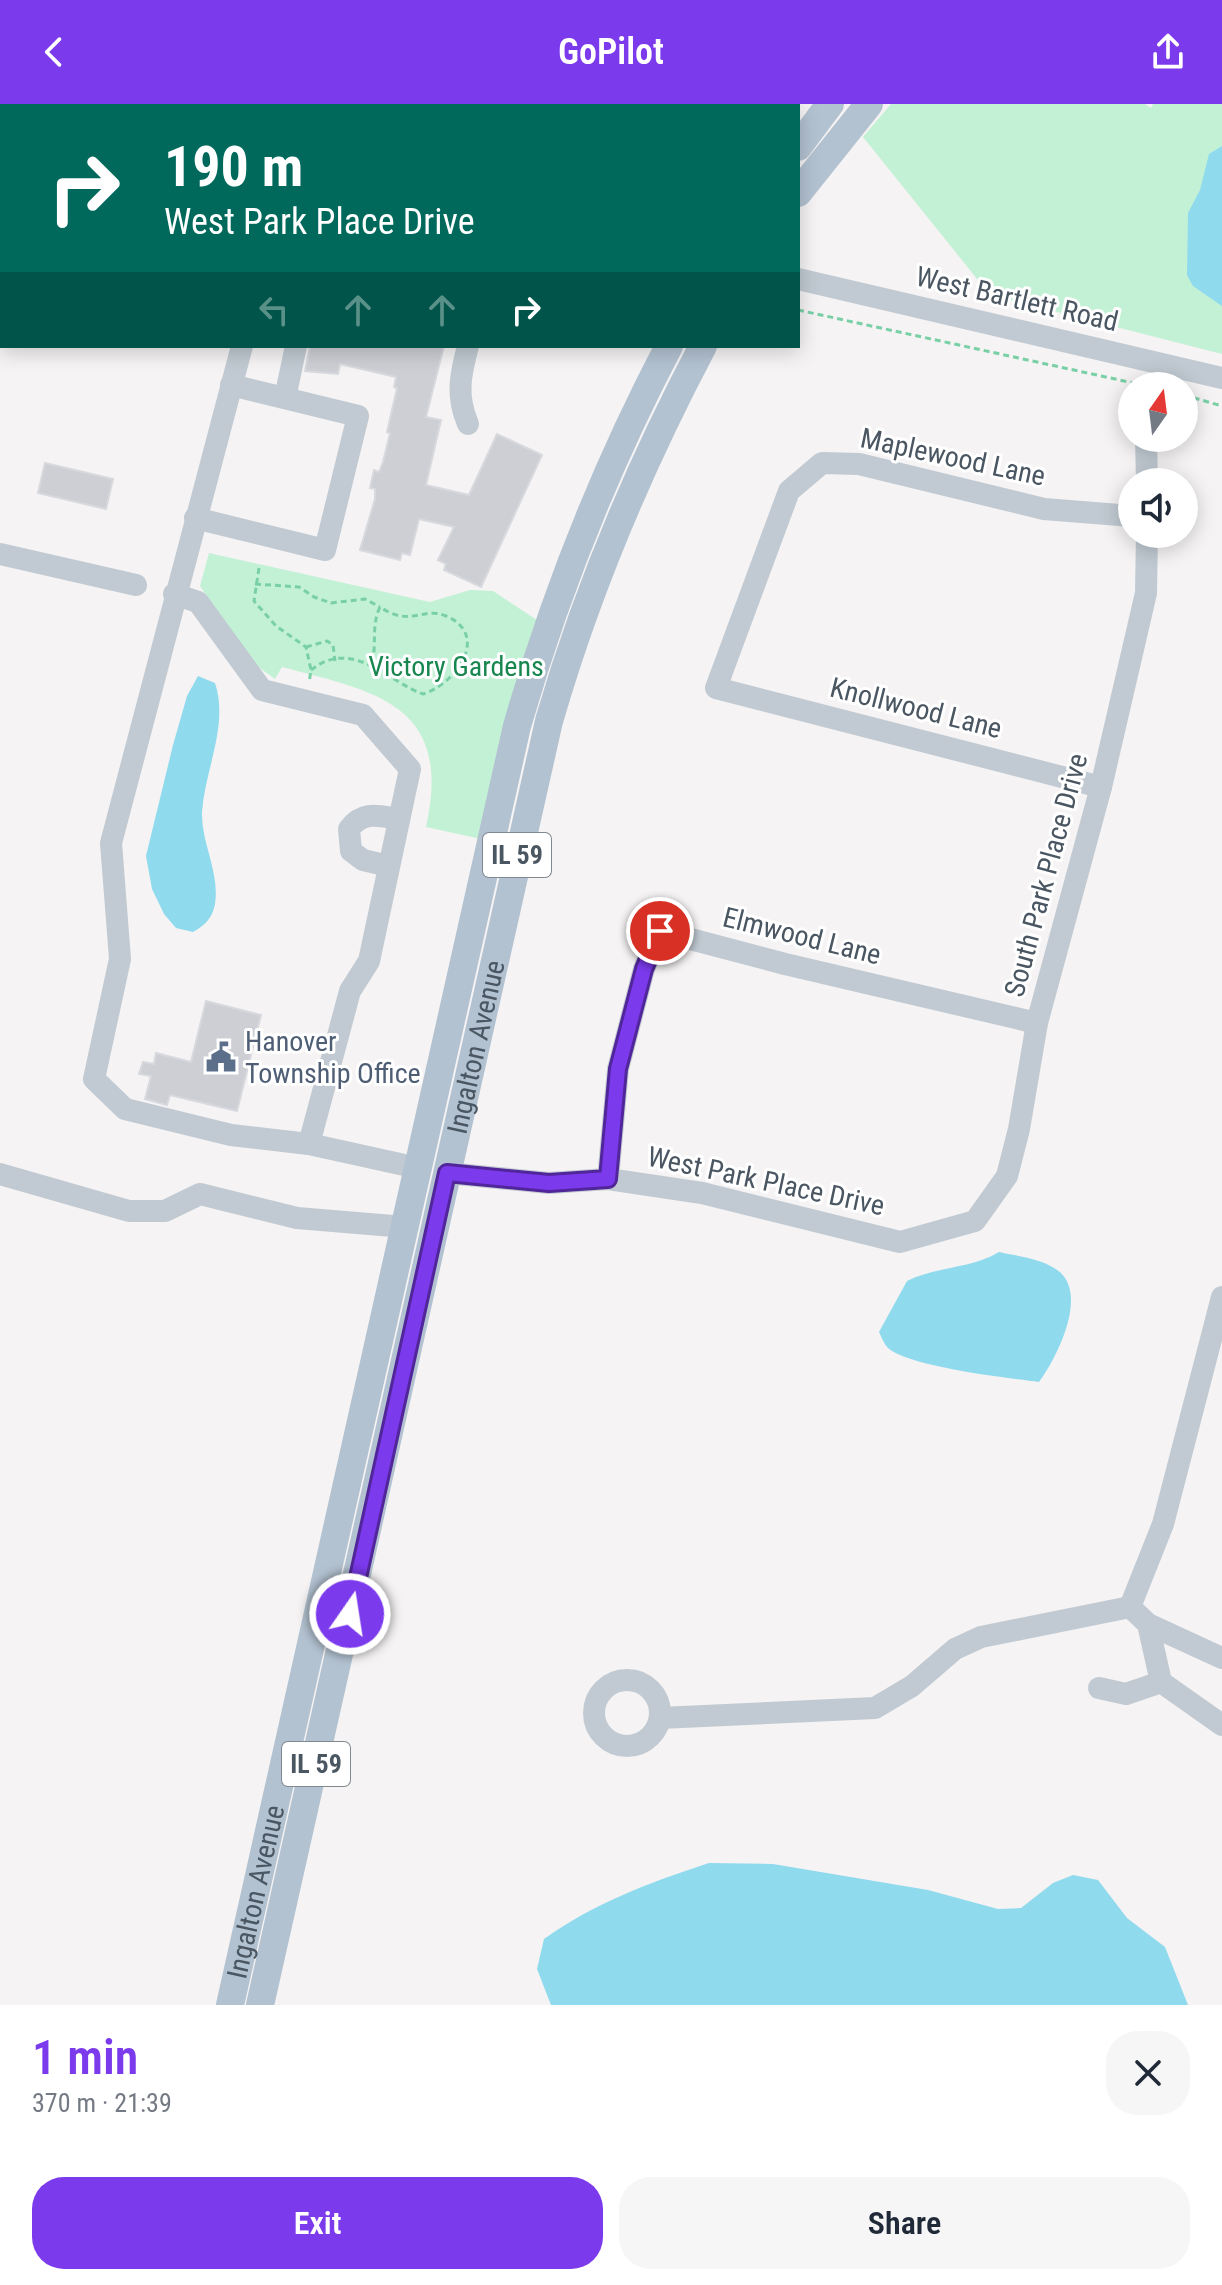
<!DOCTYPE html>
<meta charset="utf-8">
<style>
:root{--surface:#fff;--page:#f6f6f7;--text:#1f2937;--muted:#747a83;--accent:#7c3aed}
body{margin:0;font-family:"Roboto Condensed",sans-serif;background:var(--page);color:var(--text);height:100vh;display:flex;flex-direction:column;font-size:30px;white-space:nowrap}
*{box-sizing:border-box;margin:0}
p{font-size:26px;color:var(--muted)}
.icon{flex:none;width:44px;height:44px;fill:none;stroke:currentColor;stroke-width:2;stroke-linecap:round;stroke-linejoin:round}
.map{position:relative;height:1901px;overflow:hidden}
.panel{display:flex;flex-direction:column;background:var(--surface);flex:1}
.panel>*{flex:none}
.top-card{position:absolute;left:0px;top:0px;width:800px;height:244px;box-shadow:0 4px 20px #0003;background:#00695c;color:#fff;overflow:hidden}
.needle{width:52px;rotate:14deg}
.buttons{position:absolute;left:1118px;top:268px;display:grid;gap:16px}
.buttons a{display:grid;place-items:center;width:80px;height:80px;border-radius:50%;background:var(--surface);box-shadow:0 4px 20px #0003;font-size:40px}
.pin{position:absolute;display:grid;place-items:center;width:68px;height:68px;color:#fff;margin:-34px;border:4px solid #fff;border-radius:50%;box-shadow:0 2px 8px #0007}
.me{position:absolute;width:88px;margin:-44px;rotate:13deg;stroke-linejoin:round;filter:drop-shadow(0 0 6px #0008)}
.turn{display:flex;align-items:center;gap:28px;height:168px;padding:0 32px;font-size:36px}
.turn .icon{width:104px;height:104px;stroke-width:2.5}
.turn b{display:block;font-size:56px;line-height:68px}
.lanes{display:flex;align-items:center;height:76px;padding:0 32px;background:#0003;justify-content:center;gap:40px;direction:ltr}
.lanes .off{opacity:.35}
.round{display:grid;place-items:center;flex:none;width:84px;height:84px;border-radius:32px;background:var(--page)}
.summary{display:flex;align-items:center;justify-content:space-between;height:136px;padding:0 32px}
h1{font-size:48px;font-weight:600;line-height:60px;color:var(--accent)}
.primary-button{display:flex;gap:16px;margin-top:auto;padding:16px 32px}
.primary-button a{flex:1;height:92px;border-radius:32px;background:var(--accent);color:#fff;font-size:32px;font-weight:600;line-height:92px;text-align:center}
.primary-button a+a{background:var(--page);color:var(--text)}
header{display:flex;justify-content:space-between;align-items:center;height:104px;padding:0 32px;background:var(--accent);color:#fff;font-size:36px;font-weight:600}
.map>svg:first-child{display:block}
</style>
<header><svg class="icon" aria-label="back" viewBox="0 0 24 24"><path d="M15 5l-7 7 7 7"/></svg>GoPilot<svg class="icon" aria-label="share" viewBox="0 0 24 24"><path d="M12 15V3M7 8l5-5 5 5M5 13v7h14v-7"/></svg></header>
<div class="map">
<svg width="1222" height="1901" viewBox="0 0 1222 1901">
<rect width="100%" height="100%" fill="#f5f3f3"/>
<!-- green -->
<g fill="#c3f1d5">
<path d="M891,0h254l6,4 2,-4h69v250l-232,-59 -127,-158z"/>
<path d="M209,449l221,49 40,-12 23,1 47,31 -59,217 -55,-12c27,-122 -48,-135 -144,-160l-7,12 -22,-16 -53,-77z"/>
</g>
<!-- water -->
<g fill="#90daee">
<path d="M1222,42v160l-29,-20 -6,-11 1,-62 12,-23 9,-36z"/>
<path d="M198,572l17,7c14,42 -10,86 -13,129 -1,31 18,60 13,92 -3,15 -10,21 -22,28l-17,-4 -12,-14 -12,-25 -6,-33 27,-111 14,-49z"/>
<path d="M999,1148c17,4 40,6 55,16 38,21 3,90 -15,114 -31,-4 -129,-15 -151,-34 -4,-4 -7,-12 -9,-16l28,-51c30,-15 64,-12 92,-29z"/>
<path d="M709,1759l64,1 155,26 70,19 23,-1 32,-25 20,-8 25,5 29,38 38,29 23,58h-637l-14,-36 7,-30c52,-37 105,-56 165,-76z"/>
</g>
<!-- building -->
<g fill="#cdcfd5" stroke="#d7d9de" stroke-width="2">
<path d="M310,242h134l-18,71 15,3 -15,65 43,10 28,-61 45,21 -61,132 -37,-17 2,-6 -8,-4 16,-33 -35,-8 -9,36 -8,-2 -2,7 -40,-10 15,-51v-10l-5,-1 4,-18 5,2 4,-10 7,-29 -3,-1 10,-44 -3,-1 2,-10 -56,-13 -2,10 -33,-3z"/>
<path d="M45,359l68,16 -7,30 -68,-16z"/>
<path d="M206,897l55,14 -24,96 -67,-16 -3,10 -22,-6 6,-23 -12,-2 4,-12 11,2 2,-11 35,9z"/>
</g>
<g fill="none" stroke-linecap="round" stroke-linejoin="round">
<!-- path -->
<g stroke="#7ad0a6" stroke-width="3" stroke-dasharray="6 4" stroke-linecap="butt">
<path d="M0,1l3,1"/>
<path d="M798,206l340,74"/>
<path d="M1184,291l38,11"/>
<path d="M259,464l-5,33 22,25 30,21 5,23 -2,13"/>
<path d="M255,480l44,3 15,10 17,6 34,-4 15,8"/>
<path d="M306,543l21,-6 6,4 2,16"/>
<path d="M311,566c42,-33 77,12 112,24 33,-10 68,-59 23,-78 -23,-10 -35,12 -66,-9 -9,18 -3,37 -8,57"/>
</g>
<!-- minor -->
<g stroke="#c1cad2" stroke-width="22">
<path d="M64,0l7,2"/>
<path d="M169,0l6,2"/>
<path d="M798,175l424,99"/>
<path d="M242,242l-131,497 9,116 -26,120 31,30 106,26 78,9"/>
<path d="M468,242c-8,30 -12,50 0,78"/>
<path d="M1157,282l8,-21"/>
<path d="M285,294l11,-52"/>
<path d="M1146,334l1,44"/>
<path d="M195,414l130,32 33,-134 -127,-31"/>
<path d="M0,450l136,31"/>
<path d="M174,490l24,8 64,88 101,25 47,54 -41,192 -19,30 -41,153 109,24"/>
<path d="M1101,683l-385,-99 73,-197 33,-28 37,1 185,45 88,7"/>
<path d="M389,762l-26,-6 -12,-9 -2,-22c14,-19 30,-13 50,-10"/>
<path d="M447,1069l102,10 59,-4 94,14 198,49 75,-21 32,-45 12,-47 18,-106 64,-236 45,-194 1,-59"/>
<path d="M0,1070l129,37h36l35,-17 97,24 108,9"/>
<path d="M608,1075l10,-110 26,-100 16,-38 125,33 252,59"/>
<path d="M1130,1503l33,-83 59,-227"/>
<path d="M1148,1520l13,58 61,43"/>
<circle cx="627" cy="1609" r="33"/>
<path d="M1099,1584l27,6 35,-12"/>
<path d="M660,1614l215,-10 37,-22 43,-37 26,-12 149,-30 18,17 74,34"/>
</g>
<!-- major -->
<g stroke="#b3c2d1" stroke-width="28">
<path d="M798,43l32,-43"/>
<path d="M798,89l71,-89"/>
<path id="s1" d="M230,1901l287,-1279c38,-132 88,-258 152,-380"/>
<path id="s2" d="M260,1901l289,-1284c38,-131 90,-254 154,-375"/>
</g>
</g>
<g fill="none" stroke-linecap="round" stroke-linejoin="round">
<!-- route casing -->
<g stroke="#51269a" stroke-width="20">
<path id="route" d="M350,1510l97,-441 102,10 59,-4 10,-110 26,-100 16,-38"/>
</g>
<!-- route -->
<use href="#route" stroke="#7c3aed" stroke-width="14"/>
</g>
<!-- icons -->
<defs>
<g id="civic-bare" transform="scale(2.4)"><path d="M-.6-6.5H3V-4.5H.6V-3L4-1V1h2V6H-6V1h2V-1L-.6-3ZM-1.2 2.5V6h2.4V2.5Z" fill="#5c6f8a" stroke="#fff" stroke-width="2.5" paint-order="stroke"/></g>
</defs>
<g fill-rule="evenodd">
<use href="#civic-bare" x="221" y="953"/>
</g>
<g text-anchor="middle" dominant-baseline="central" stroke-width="6" stroke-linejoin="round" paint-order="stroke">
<!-- shield labels -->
<g fill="#fff" stroke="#808990" stroke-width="2">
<rect x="483" y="729" width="68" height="44" rx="6"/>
<rect x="282" y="1638" width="68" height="44" rx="6"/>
</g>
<g font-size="26" font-weight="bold" fill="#4a5661">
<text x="517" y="751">IL 59</text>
<text x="316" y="1660">IL 59</text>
</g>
<!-- street labels -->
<g font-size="28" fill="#4a5661" stroke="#fff">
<text transform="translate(1017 195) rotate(13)">West Bartlett Road</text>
<text transform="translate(953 353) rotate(12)">Maplewood Lane</text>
<text transform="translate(916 604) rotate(14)">Knollwood Lane</text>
<text transform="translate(1046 771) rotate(-75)">South Park Place Drive</text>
<text transform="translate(802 832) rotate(14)">Elmwood Lane</text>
<text stroke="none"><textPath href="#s2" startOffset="982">Ingalton Avenue</textPath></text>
<text transform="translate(766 1077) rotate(12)">West Park Place Drive</text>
<text stroke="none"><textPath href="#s1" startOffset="116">Ingalton Avenue</textPath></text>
</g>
<!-- park labels -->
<g font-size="28" fill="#17864f" stroke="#fff">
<text x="456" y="562">Victory Gardens</text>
</g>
<!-- service labels -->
<g font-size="28" fill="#4e5e75" stroke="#fff" text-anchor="start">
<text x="245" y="937">Hanover<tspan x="245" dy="32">Township Office</tspan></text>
</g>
</g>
</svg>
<div class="buttons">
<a><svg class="needle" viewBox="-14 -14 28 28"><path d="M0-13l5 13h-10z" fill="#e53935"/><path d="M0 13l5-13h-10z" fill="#747a83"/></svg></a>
<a><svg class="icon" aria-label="sound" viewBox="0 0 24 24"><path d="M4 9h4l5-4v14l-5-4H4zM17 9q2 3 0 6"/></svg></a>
</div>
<div class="pin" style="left:660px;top:827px;background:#d93025"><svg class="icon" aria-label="arrive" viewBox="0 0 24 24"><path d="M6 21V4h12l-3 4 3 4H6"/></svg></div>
<svg class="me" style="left:350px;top:1510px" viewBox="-20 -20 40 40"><circle r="17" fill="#7c3aed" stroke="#fff" stroke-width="3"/><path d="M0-11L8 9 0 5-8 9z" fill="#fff"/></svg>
<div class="top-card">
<div class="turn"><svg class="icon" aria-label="right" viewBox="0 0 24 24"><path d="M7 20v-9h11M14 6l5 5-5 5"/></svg><div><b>190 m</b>West Park Place Drive</div></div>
<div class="lanes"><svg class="icon off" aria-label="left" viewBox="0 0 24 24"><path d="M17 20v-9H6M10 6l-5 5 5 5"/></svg><svg class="icon off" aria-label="ahead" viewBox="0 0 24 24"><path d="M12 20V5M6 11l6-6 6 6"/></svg><svg class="icon off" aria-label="ahead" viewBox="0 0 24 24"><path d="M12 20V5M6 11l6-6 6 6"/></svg><svg class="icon" aria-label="right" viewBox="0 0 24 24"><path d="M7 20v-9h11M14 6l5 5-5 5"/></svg></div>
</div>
</div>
<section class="panel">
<div class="summary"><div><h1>1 min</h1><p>370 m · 21:39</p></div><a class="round"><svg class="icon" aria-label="close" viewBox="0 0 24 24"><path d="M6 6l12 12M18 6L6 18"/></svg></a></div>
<div class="primary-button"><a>Exit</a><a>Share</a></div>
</section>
